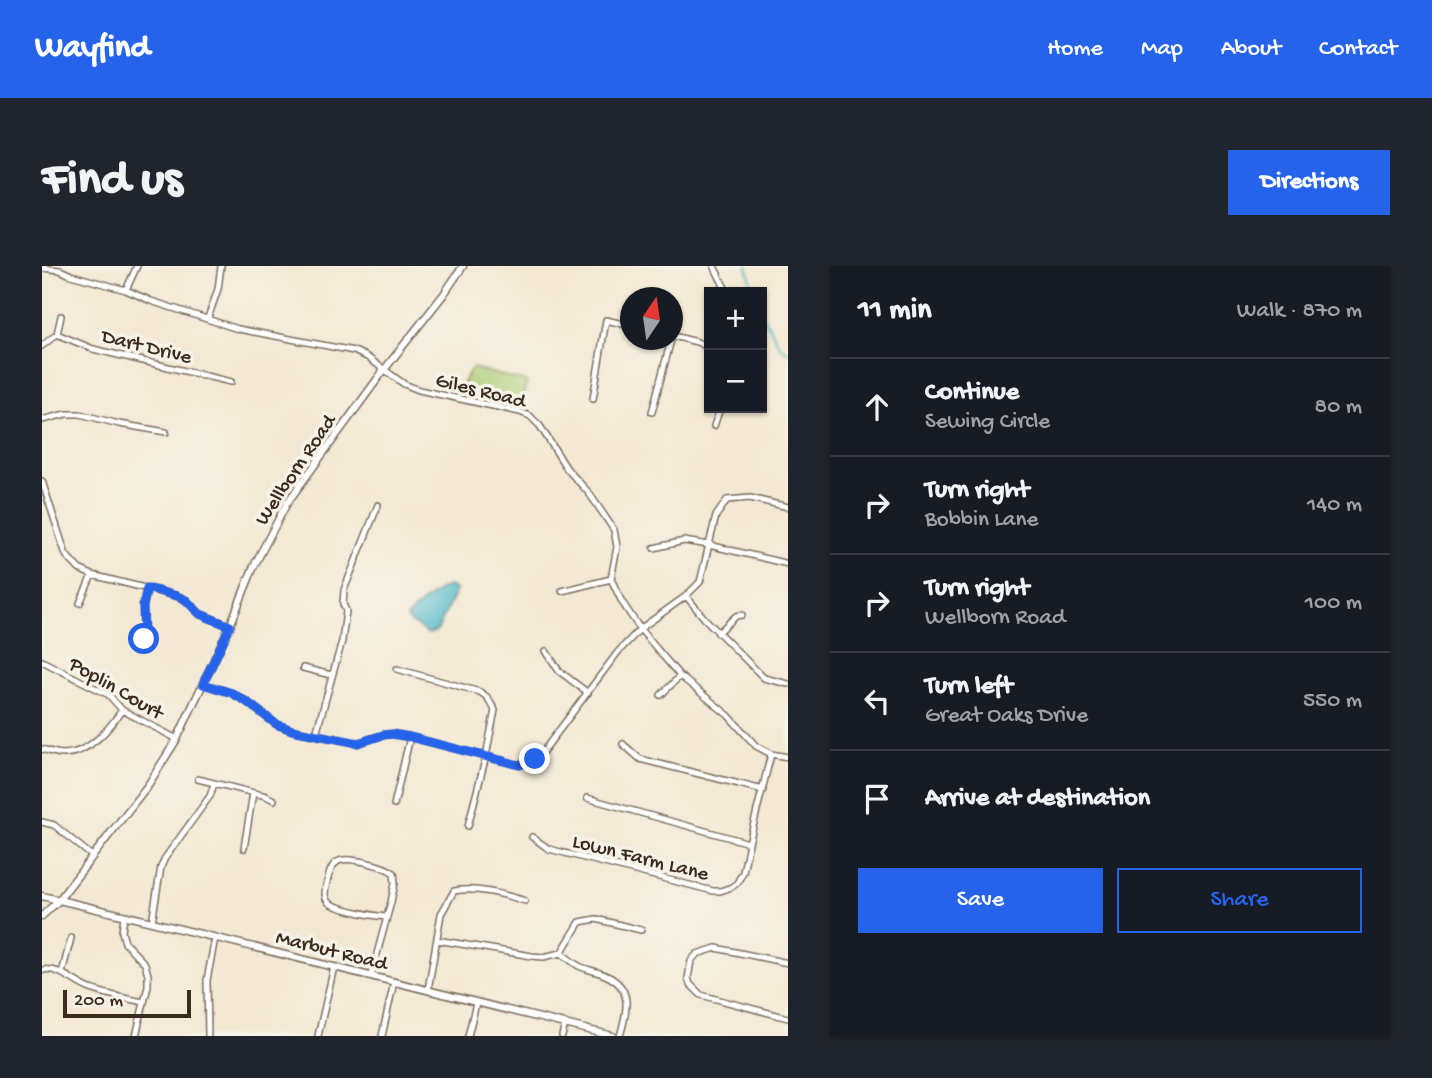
<!DOCTYPE html>
<meta charset="utf-8">
<style>
body{margin:0;font-family:"Gochi Hand",sans-serif;background:#20242c;color:#f1f3f6}
.controls{position:absolute;right:21px;top:21px;display:grid;overflow:hidden;border-radius:0px;box-shadow:0 2px 5px #0004}
.controls button{width:63px;height:63px;display:grid;place-items:center;padding:0;border:0;border-bottom:2px solid #363941;background:#171b24;color:#f1f3f6;font:35px sans-serif}
.compass{position:absolute;left:578px;top:21px;width:63px;height:63px;border-radius:50%;background:#171b24;box-shadow:0 2px 5px #0004;rotate:13deg}
.scale{position:absolute;left:21px;bottom:18px;width:128px;box-sizing:border-box;padding-left:7px;border:4px solid #3b2a1e;border-top:0;font-size:19px;line-height:24px;white-space:nowrap;color:#3b2a1e;-webkit-text-stroke:5px #f7f3e8;paint-order:stroke}
.stop{position:absolute;width:21px;height:21px;margin:-16px;border:5px solid #2563eb;border-radius:50%;background:#fff}
.stop.end{background:#2563eb;border-color:#fff;box-shadow:0 2px 7px #0008}
.list{margin:0;padding:0;list-style:none}
h2{display:flex;justify-content:space-between;align-items:center;height:91px;margin:0;padding:0 28px;font-size:30px}
h2 small{font-size:23px;font-weight:400;color:#9ea1a6}
.list li{display:grid;grid-template-columns:46px 1fr auto;gap:21px;align-items:center;box-sizing:border-box;height:98px;padding:0 28px;border-top:2px solid #363941}
.list b{display:block;font-size:26px;white-space:nowrap}
.list p{margin:0;font-size:23px;white-space:nowrap;color:#9ea1a6}
.list em{font-size:23px;font-style:normal;color:#9ea1a6}
.actions{display:flex;gap:14px;padding:21px 28px}
.actions a{flex:1;padding:16px 0;border:2px solid #2563eb;border-radius:0px;text-align:center;font-size:24px;color:#2563eb}
.actions .main{background:#2563eb;color:#fff}
.icon{flex:none;width:38px;height:38px;fill:none;stroke:currentColor;stroke-width:2;stroke-linecap:round;stroke-linejoin:round}
.map{position:relative;flex:none;width:746px;height:770px;overflow:hidden;border-radius:0px}
header{display:flex;align-items:center;gap:42px;box-sizing:border-box;height:98px;padding:0 35px;background:#2563eb;color:#fff}
header strong{font-size:33px}
nav{display:flex;gap:38px;margin-inline-start:auto;font-size:24px}
.intro{display:flex;align-items:center;justify-content:space-between;box-sizing:border-box;height:168px;padding:0 42px}
h1{margin:0;font-size:49px}
.button{padding:18px 32px;border-radius:0px;background:#2563eb;color:#fff;font-size:24px;font-weight:700}
main{display:flex;gap:42px;padding:0 42px}
aside{flex:1;background:#171b24;border-radius:0px;box-shadow:0 2px 5px #0004}
.map>svg:first-child{display:block}
.green{fill:#acce76;stroke:#747c4a;stroke-width:2}
.water{fill:#4ebaca;stroke:#447274;stroke-width:2}
.lines{fill:none;stroke-linecap:round;stroke-linejoin:round}
.stream{stroke:#4ebaca;stroke-width:2}
.minor-casing{stroke:#7b6c5d;stroke-width:8}
.tertiary-casing{stroke:#7b6c5d;stroke-width:9}
.minor{stroke:#fff;stroke-width:5}
.tertiary{stroke:#fff;stroke-width:6}
.route{stroke:#2563eb;stroke-width:9}
.labels{text-anchor:middle;stroke-width:7;stroke-linejoin:round;paint-order:stroke}
.street-label{font-size:21px;fill:#3b2a1e;stroke:#f7f3e8}
</style>
<header>
<strong>Wayfind</strong>
<nav><a>Home</a><a>Map</a><a>About</a><a>Contact</a></nav>
</header>
<div class="intro"><h1>Find us</h1><a class="button">Directions</a></div>
<main>
<div class="map">
<svg width="746" height="770" viewBox="0 0 746 770">
<rect width="100%" height="100%" fill="#f7f3e8"/>
<filter id="ink" filterUnits="userSpaceOnUse"><feTurbulence type="fractalNoise" baseFrequency=".0143" numOctaves="2"/><feDisplacementMap in="SourceGraphic" scale="14" xChannelSelector="R" yChannelSelector="G"/><feConvolveMatrix kernelMatrix="1 2 1 2 8 2 1 2 1" color-interpolation-filters="sRGB"/></filter>
<filter id="wash" filterUnits="userSpaceOnUse"><feTurbulence type="fractalNoise" baseFrequency=".00686" numOctaves="4" result="noise"/><feDisplacementMap in="SourceGraphic" scale="28" xChannelSelector="R" yChannelSelector="G"/><feGaussianBlur stdDeviation="1.57" result="paint"/><feColorMatrix in="noise" values="0 0 0 0 0 0 0 0 0 0 0 0 0 0 0 0 0 1.4 0 .05"/><feComposite in="paint" operator="in"/></filter>
<g filter="url(#wash)">
<rect width="100%" height="100%" fill="#f3e8d3"/>
<!-- green -->
<path class="green" d="M430,102L485,116L477,143L413,129Z"/>
<!-- water -->
<path class="water" d="M406,320L412,322L413,326L395,365L386,368L367,355L365,352C371,343 394,324 406,320Z"/>
<g class="lines">
<!-- stream -->
<path class="stream" d="M705,0L712,26
M720,48L737,79L746,87"/>
</g>
</g>
<g filter="url(#ink)">
<g class="lines">
<defs>
<path id="minor" d="M672,0L685,26
M0,2L18,4L29,9L84,24L109,35L196,63L312,85L325,91L362,118L377,124L478,146L488,150L498,160L525,203L547,227L572,264L575,281L569,313L580,336L598,363L638,410L686,449L714,480L729,488L746,491
M84,24L95,0
M166,52L176,23L179,0
M15,68L51,83L189,116
M631,70L655,76L667,82
M0,80L15,68L19,50
M551,133L564,54L589,60
M610,146L629,74
M0,154L24,148H38L77,158L124,166
M672,160L678,142
M0,215L24,289L37,303L50,309L135,330L144,334L158,348L188,360
M612,282L642,275L667,279L746,298
M520,325L569,313
M644,330L663,353L722,412L746,418
M38,337L50,309
M676,367L694,350L700,349
M102,373L101,340L105,322
M504,385L517,405L546,427
M0,395L67,429L80,444L135,473
M261,402L289,409
M355,403L438,426L445,431L453,444L444,490L426,560
M161,418L190,427L205,436L234,458L250,464L316,477L341,469L350,468L368,471L477,499C486,496 493,493 500,487L576,386L598,363L644,330L658,316L674,250L685,234L708,232L746,241
M619,429L638,410
M274,468L300,375L304,345L301,338L302,324L336,239
M581,478L598,493L721,524
M0,483C7,485 15,488 22,488C48,487 67,463 80,444
M156,513L224,530L232,534
M545,532L707,577
M352,539L368,471
M0,556L12,559L50,590
M490,571L507,583L671,625H678L690,621L695,617L701,606L707,577L729,488
M202,582L211,527
M82,650L80,666L83,677L103,698L106,709V720L94,770
M110,656L119,601L123,592L168,530L172,518
M395,674L490,690L501,691L519,687L538,656L554,653L599,664
M519,687C525,691 530,696 537,700C545,704 554,705 563,709C592,721 585,746 578,770
M746,697L674,682L655,688L649,695L646,712L648,718L659,729L746,752
M0,704C18,701 31,716 46,722C64,729 83,732 101,736
M20,707L29,672
M329,710L349,636L353,617L352,607C343,600 305,589 295,596C288,600 286,613 284,620C283,626 282,631 286,636C294,643 333,650 344,651
M386,724L399,648L412,625C435,621 461,628 483,635
M166,770L165,714L173,672
M276,770L292,701
M340,770L352,716
M426,770L434,737
M520,770L523,758"/>
<path id="tertiary" d="M0,630L110,656L571,770
M0,650L16,635L106,519L135,473L188,360L212,300L245,237L342,104L402,28L421,0"/>
</defs>
<!-- minor casing -->
<use href="#minor" class="minor-casing"/>
<!-- tertiary casing -->
<use href="#tertiary" class="tertiary-casing"/>
<!-- minor -->
<use href="#minor" class="minor"/>
<!-- tertiary -->
<use href="#tertiary" class="tertiary"/>
</g>
</g>
<g class="lines" filter="url(#ink)">
<!-- route -->
<path class="route" d="M102,373L101,340L105,322L135,330L144,334L158,348L188,360L161,418L190,427L205,436L234,458L250,464L316,477L341,469L350,468L368,471L477,499L493,493"/>
</g>
<g class="labels">
<!-- street labels -->
<g class="street-label">
<text transform="translate(105 79) rotate(14)" y="7">Dart Drive</text>
<text transform="translate(439 123) rotate(14)" y="7">Giles Road</text>
<text transform="translate(252 203) rotate(-56)" y="7">Wellborn Road</text>
<text transform="translate(75 421) rotate(30)" y="7">Poplin Court</text>
<text transform="translate(599 590) rotate(14)" y="7">Lown Farm Lane</text>
<text transform="translate(290 683) rotate(14)" y="7">Marbut Road</text>
</g>
</g>
</svg>
<div class="controls">
<button>+</button>
<button>−</button>
</div>
<svg class="compass" viewBox="-18 -18 36 36"><path d="M0-13l5 13h-10z" fill="#e53935"/><path d="M0 13l5-13h-10z" fill="#9ea1a6"/></svg>
<div class="scale">200 m</div>
<div class="stop" style="left:102px;top:373px"></div>
<div class="stop end" style="left:493px;top:493px"></div>
</div>
<aside>
<h2>11 min<small>Walk · 870 m</small></h2>
<ul class="list">
<li><svg class="icon" aria-label="ahead" viewBox="0 0 24 24"><path d="M12 20V5M6 11l6-6 6 6"/></svg><div><b>Continue</b><p>Sewing Circle</p></div><em>80 m</em></li>
<li><svg class="icon" aria-label="right" viewBox="0 0 24 24"><path d="M7 20v-9h11M14 6l5 5-5 5"/></svg><div><b>Turn right</b><p>Bobbin Lane</p></div><em>140 m</em></li>
<li><svg class="icon" aria-label="right" viewBox="0 0 24 24"><path d="M7 20v-9h11M14 6l5 5-5 5"/></svg><div><b>Turn right</b><p>Wellborn Road</p></div><em>100 m</em></li>
<li><svg class="icon" aria-label="left" viewBox="0 0 24 24"><path d="M17 20v-9H6M10 6l-5 5 5 5"/></svg><div><b>Turn left</b><p>Great Oaks Drive</p></div><em>550 m</em></li>
<li><svg class="icon" aria-label="arrive" viewBox="0 0 24 24"><path d="M6 21V4h12l-3 4 3 4H6"/></svg><div><b>Arrive at destination</b></div></li>
</ul>
<div class="actions"><a class="main">Save</a><a>Share</a></div>
</aside>
</main>
